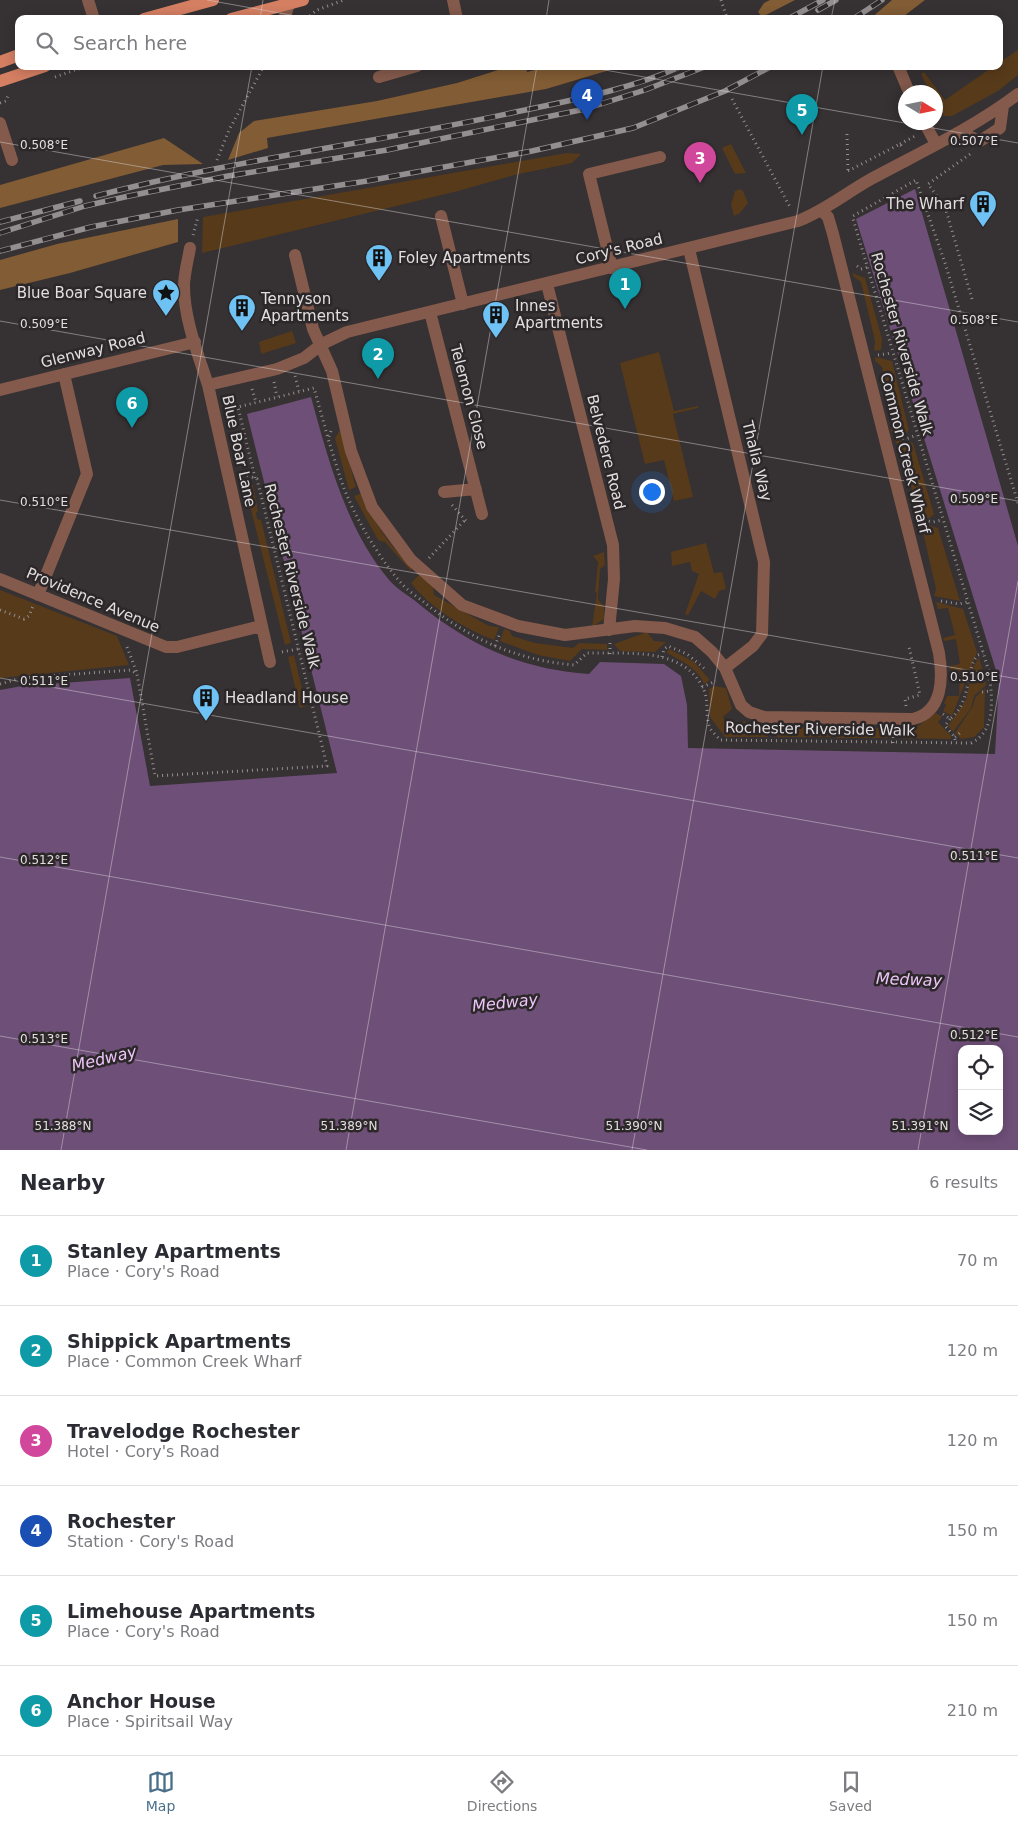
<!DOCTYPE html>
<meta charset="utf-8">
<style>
body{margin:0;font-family:"DejaVu Sans",sans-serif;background:#f7f7f7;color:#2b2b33}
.controls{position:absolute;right:15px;bottom:15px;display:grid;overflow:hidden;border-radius:10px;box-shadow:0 2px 12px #0003}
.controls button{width:45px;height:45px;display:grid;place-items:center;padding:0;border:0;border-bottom:1px solid #e1e1e2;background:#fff;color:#2b2b33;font:25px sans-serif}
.compass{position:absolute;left:898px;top:85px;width:45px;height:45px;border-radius:50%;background:#fff;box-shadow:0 2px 12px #0003;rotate:100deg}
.you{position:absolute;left:651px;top:491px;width:18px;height:18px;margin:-12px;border:4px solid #fff;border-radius:50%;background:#1a73e8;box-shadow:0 0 0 8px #1a73e833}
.badge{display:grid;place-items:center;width:32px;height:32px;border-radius:50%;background:#4a6f8a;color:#fff;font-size:16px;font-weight:700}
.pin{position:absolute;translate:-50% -41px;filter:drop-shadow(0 1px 2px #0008)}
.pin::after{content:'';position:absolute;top:26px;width:18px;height:15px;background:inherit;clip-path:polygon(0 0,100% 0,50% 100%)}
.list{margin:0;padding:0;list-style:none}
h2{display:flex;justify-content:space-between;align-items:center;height:65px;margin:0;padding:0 20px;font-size:21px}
h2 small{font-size:16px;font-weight:400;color:#7c7c81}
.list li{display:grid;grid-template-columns:32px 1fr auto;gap:15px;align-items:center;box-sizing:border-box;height:90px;padding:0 20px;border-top:1px solid #e1e1e2}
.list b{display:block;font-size:19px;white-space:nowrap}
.list p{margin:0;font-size:16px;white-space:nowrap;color:#7c7c81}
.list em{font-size:16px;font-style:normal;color:#7c7c81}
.icon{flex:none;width:28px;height:28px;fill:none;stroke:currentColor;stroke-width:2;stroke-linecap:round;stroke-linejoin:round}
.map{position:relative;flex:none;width:1018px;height:1150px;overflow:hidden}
.search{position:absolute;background:#fff;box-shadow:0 2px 12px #0003;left:15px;right:15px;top:15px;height:55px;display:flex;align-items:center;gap:12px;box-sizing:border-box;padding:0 18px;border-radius:10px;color:#7c7c81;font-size:19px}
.sheet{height:605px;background:#fff}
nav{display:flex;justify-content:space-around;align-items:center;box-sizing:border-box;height:70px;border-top:1px solid #e1e1e2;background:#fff;font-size:14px;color:#7c7c81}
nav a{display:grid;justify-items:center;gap:2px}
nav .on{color:#4a6f8a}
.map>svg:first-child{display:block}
.green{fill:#573a1a}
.forest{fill:#815c34}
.water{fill:#6e4f78;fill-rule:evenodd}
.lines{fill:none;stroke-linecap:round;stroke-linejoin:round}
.path{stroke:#938e8f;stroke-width:3;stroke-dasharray:1 4;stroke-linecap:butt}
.minor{stroke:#845a4c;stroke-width:12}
.major{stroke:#d47e62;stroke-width:12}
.rail-casing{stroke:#938f90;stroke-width:5.5}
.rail{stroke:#2c2728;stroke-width:4;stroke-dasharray:11;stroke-linecap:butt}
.ticks{fill:none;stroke:#e2dedf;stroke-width:1;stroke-opacity:0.45}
.labels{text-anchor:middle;stroke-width:5;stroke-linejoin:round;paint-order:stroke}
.poi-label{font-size:15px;fill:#e2dedf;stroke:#2c2728;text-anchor:start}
.street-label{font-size:15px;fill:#e2dedf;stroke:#2c2728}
.water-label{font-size:16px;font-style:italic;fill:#eec5fa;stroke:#2c2728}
.ticks-label{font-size:12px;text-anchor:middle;fill:#e2dedf;stroke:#2c2728;stroke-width:5;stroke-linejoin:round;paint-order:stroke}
</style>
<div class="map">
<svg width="1018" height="1150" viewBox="0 0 1018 1150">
<rect width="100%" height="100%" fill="#363132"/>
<!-- green -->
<path class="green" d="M1018,50V75L998,91L952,116H944L936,104V92H930L921,74L924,72L945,100L994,66H999V63Z
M731,144L746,173L735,174L722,148Z
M567,153L581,154L572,163L514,175L458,191L202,253L203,217Z
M740,189L743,191L748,203L740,213L734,216L731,205L735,191Z
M852,273L865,278L882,339L881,350L874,351L875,341L861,282L854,277Z
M292,331L296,343L261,354L259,342Z
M659,352L674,411L698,406V408L673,414L693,497L674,501L664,460L645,464L620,363Z
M875,357L892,361L909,430L905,435L891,432V427L894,424L882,367L875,361Z
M340,430L356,487L349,490L335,438Z
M894,440L913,443L934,514L930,518L913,516L916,506L901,448Z
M244,482L253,485L258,511L256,513L257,519L261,520L291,643L285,645Z
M362,493C375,525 388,543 412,568L411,571L385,542L378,540L354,496Z
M915,521L938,528L960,601L934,596L936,589L923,532L917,527Z
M706,543L714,573L722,572L726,589L719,591L715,599L701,591L688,615L685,614L699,574L692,571L690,562L672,566L671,552Z
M604,552L605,565L600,569L598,600L604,606V619L592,627L597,593L595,592L598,562L593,556Z
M420,574L433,586L434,595L489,626L499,627L494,640C465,629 430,608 411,583Z
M0,590L117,636L129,665L0,678Z
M936,602L963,609L977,652L952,716L943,711L946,705L944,703L947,696H959L960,671L950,669V666L960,664L956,639L944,641L943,638L955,635L948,608L938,609Z
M504,629L510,631L512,636L535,643L573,648L579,643L607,644V650L582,649L570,661L538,655L500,641Z
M647,632L654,641L666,642L655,652L620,651L614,644Z
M669,649L694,662L710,680L704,684C700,670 679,659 667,653Z
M294,655L306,706L300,708L288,657Z
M979,657L986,685L974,696L971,708L953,732L948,726L966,700L972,669Z
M714,686L726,688L732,709L723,717L727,725L735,729L744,721L754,726L769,727L768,737H725L710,717L709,689Z
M985,688L984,727L974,737L961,739L955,733L973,706L975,698Z
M936,713L942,717L938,722L951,736V739L896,738V729L918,726Z
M777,727L832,728L833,737H777Z
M837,728H890L891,738H837Z"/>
<!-- forest -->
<path class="forest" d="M770,0H795L762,17L758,12L764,3Z
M892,0H925L900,19H870Z
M511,66H526L527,72L550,66H623L546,89L267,138L268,148L228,160L239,133L254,121L377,101L457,83Z
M164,138L203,164L163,165L0,208V185Z
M178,219V242L70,273L0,290V260L57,244Z"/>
<!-- water -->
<path class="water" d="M915,189L1018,546V1150H0V690L22,686L130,678L150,786L337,773L247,414L311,397C328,459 347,531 390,581C396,588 406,594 414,600C468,645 519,669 589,674L600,662L664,664L681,676L687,705L688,748L995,754L999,680L856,219ZM962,1049H999V1131H962Z"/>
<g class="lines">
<!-- path -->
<path class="path" d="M721,0L726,15L724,19
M306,19L317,10L344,0
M55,77L78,69L105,66
M732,99L791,209
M0,103L6,101L9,93
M847,134L848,171
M900,144L917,135
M217,160L229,130L264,66
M848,171L900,144L902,147
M193,235L198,217
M857,266L861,269L868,267
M972,299L945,207L928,184L973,152
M878,355L892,353
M295,376L299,391
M274,382L277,397
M252,389L256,402
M228,403L238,407
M227,405L233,393
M331,431L328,439C335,459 340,481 349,500C360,526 383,563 402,584C408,591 418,597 425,603C471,640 517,660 574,665L587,653C627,654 684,646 704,690C709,702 705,717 710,728C712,732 717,736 720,740L971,743C997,731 992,696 989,672L853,219V216L916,180L945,263L1018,503
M898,437L906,439L917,435
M255,478L238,407L314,388L328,438
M452,505L466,521
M919,519L933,522L942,520
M429,558L465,520
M941,601L959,604L967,602
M0,610L24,619L29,616L33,606
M495,646L500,633
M127,647L137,673
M282,652L298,649
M610,654V642
M662,657L664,649L668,646L687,654L705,669
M0,684L21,678L131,670L137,674L155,776L327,766L257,479L244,474V472
M702,687L716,681
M982,692L990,691
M906,706L905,699L920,695L909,647L912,646
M943,714L950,719C969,704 966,680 974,660L978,655L983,653
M950,719L945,726L954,736L956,743
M955,737L960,733
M893,743V731"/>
<!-- minor -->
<path class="minor" d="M88,0L94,19
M453,0L457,19
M284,19L289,4L288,0
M898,66L909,92
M379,77L417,66
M924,122L936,144
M0,123L12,160
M959,132L980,141L1000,128L1003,106
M441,216L463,304
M190,248C188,260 184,274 184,286C184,319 198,354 208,385L270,662
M689,249L764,562L762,634L753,646L725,668
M295,255L313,329L332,371L351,451L372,507L411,560L462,605L518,626L565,635L635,626L665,628L695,637L712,652L725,668L741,705L749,712L764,717L913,719C943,712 943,678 939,653L833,234L828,217L821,210
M612,268L589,174L660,157
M547,284L613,545L614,579L609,630
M430,312L482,514
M208,385L277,369L304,358L322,344L347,332L798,221C824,211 846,193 871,179C921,152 973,128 1018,94
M0,390L195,342
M444,492L476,489
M0,579L166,647H177L261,626
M38,595L87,474L64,374"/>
<!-- major -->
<path class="major" d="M144,19L213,0
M231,19L303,0
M0,62L19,55
M0,81L45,66"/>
<defs>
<path id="rail" d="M818,10L836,0
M788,19L823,0
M853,19L882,0
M96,196C233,160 374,143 511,113C568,101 629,90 682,66
M0,222L80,201
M0,233L85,206L129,196L228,176L387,150L585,109L645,90L707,66
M0,251L91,227L178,210L367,181L532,151L633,128L725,91L772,66"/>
</defs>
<!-- rail casing -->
<use href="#rail" class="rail-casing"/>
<!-- rail -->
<use href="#rail" class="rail"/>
</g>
<!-- ticks -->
<path class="ticks" d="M207,0L313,19M260,19L263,0M546,19L549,0M831,19L835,0M582,66L1018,143M0,142L1018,322M0,321L1018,501M0,500L1018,679M0,678L1018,858M0,857L1018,1037M0,1036L647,1150M61,1150L252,66M346,1150L537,66M632,1150L823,66M918,1150L1018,581"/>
<!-- icons -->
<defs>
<symbol id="building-pin" viewBox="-11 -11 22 30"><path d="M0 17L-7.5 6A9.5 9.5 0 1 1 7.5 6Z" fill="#6fc2f4" stroke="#2c2728"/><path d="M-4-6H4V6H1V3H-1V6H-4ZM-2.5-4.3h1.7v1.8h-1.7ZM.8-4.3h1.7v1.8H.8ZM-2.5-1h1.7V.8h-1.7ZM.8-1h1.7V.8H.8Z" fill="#111"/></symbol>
<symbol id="sight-pin" viewBox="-11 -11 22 30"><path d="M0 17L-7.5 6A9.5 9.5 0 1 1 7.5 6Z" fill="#6fc2f4" stroke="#2c2728"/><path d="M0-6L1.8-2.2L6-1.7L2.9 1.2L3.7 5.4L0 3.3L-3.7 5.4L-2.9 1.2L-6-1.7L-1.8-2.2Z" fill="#111"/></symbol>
</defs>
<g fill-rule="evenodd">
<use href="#building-pin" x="967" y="188" width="32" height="43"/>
<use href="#building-pin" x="363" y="242" width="32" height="43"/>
<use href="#sight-pin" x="150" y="277" width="32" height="43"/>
<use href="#building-pin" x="226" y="292" width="32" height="43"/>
<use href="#building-pin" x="480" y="299" width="32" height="43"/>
<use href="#building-pin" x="190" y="682" width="32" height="43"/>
</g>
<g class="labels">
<!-- poi labels -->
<g class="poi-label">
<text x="964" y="209" text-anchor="end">The Wharf</text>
<text x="398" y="263">Foley Apartments</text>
<text x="147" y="298" text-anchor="end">Blue Boar Square</text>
<text x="261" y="304">Tennyson<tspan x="261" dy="17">Apartments</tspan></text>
<text x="515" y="311">Innes<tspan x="515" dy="17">Apartments</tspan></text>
<text x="225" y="703">Headland House</text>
</g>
<!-- street labels -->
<g class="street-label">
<text transform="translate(619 249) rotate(-14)" y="5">Cory's Road</text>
<text transform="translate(902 344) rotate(74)" y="5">Rochester Riverside Walk</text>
<text transform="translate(93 350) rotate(-14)" y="5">Glenway Road</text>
<text transform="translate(469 397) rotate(75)" y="5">Telemon Close</text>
<text transform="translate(239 451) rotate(78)" y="5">Blue Boar Lane</text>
<text transform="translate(606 452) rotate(76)" y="5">Belvedere Road</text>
<text transform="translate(905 453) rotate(76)" y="5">Common Creek Wharf</text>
<text transform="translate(757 461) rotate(76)" y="5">Thalia Way</text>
<text transform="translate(292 576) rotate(76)" y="5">Rochester Riverside Walk</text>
<text transform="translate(93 600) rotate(23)" y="5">Providence Avenue</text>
<text transform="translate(820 729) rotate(1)" y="5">Rochester Riverside Walk</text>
</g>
<!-- water labels -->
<g class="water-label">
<text transform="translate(909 979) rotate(2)" y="6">Medway</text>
<text transform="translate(505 1002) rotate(-6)" y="6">Medway</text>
<text transform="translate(104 1058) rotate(-13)" y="6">Medway</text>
</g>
</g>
<g class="ticks-label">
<text x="974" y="145">0.507°E</text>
<text x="44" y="149">0.508°E</text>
<text x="974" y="324">0.508°E</text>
<text x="44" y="328">0.509°E</text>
<text x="974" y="503">0.509°E</text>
<text x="44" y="506">0.510°E</text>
<text x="974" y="681">0.510°E</text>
<text x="44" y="685">0.511°E</text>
<text x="974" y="860">0.511°E</text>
<text x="44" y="864">0.512°E</text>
<text x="974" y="1039">0.512°E</text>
<text x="44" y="1043">0.513°E</text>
<text x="63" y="1130">51.388°N</text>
<text x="349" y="1130">51.389°N</text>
<text x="634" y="1130">51.390°N</text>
<text x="920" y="1130">51.391°N</text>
</g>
</svg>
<div class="controls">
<button><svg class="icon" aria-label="locate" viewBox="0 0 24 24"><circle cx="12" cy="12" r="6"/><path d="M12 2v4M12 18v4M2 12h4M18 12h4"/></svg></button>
<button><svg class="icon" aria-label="layers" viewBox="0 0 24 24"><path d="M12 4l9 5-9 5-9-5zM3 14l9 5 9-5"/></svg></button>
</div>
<svg class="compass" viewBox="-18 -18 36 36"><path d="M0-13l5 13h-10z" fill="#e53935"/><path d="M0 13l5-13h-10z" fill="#7c7c81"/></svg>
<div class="you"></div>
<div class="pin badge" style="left:625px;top:309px;background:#0f9aa8">1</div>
<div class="pin badge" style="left:378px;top:379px;background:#0f9aa8">2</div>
<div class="pin badge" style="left:700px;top:183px;background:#d1479c">3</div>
<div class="pin badge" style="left:587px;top:120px;background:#1a4fb4">4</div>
<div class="pin badge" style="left:802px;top:135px;background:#0f9aa8">5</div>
<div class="pin badge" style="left:132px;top:428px;background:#0f9aa8">6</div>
<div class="search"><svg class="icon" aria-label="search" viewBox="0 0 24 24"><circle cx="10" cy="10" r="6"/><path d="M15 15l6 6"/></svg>Search here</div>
</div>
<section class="sheet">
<h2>Nearby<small>6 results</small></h2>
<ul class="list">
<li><span class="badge" style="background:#0f9aa8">1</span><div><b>Stanley Apartments</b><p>Place · Cory's Road</p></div><em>70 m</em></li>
<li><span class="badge" style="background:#0f9aa8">2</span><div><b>Shippick Apartments</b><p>Place · Common Creek Wharf</p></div><em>120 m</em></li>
<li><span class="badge" style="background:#d1479c">3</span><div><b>Travelodge Rochester</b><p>Hotel · Cory's Road</p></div><em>120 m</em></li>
<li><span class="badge" style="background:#1a4fb4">4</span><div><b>Rochester</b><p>Station · Cory's Road</p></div><em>150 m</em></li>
<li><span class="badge" style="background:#0f9aa8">5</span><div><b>Limehouse Apartments</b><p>Place · Cory's Road</p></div><em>150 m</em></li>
<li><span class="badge" style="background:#0f9aa8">6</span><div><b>Anchor House</b><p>Place · Spiritsail Way</p></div><em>210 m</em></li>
</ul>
</section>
<nav>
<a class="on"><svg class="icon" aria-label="map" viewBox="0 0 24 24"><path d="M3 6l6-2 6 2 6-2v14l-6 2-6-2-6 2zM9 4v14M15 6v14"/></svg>Map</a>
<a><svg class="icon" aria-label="directions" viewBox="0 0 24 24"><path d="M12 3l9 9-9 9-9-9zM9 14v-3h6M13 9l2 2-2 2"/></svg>Directions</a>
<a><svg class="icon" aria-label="saved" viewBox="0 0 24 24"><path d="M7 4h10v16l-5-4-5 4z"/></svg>Saved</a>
</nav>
